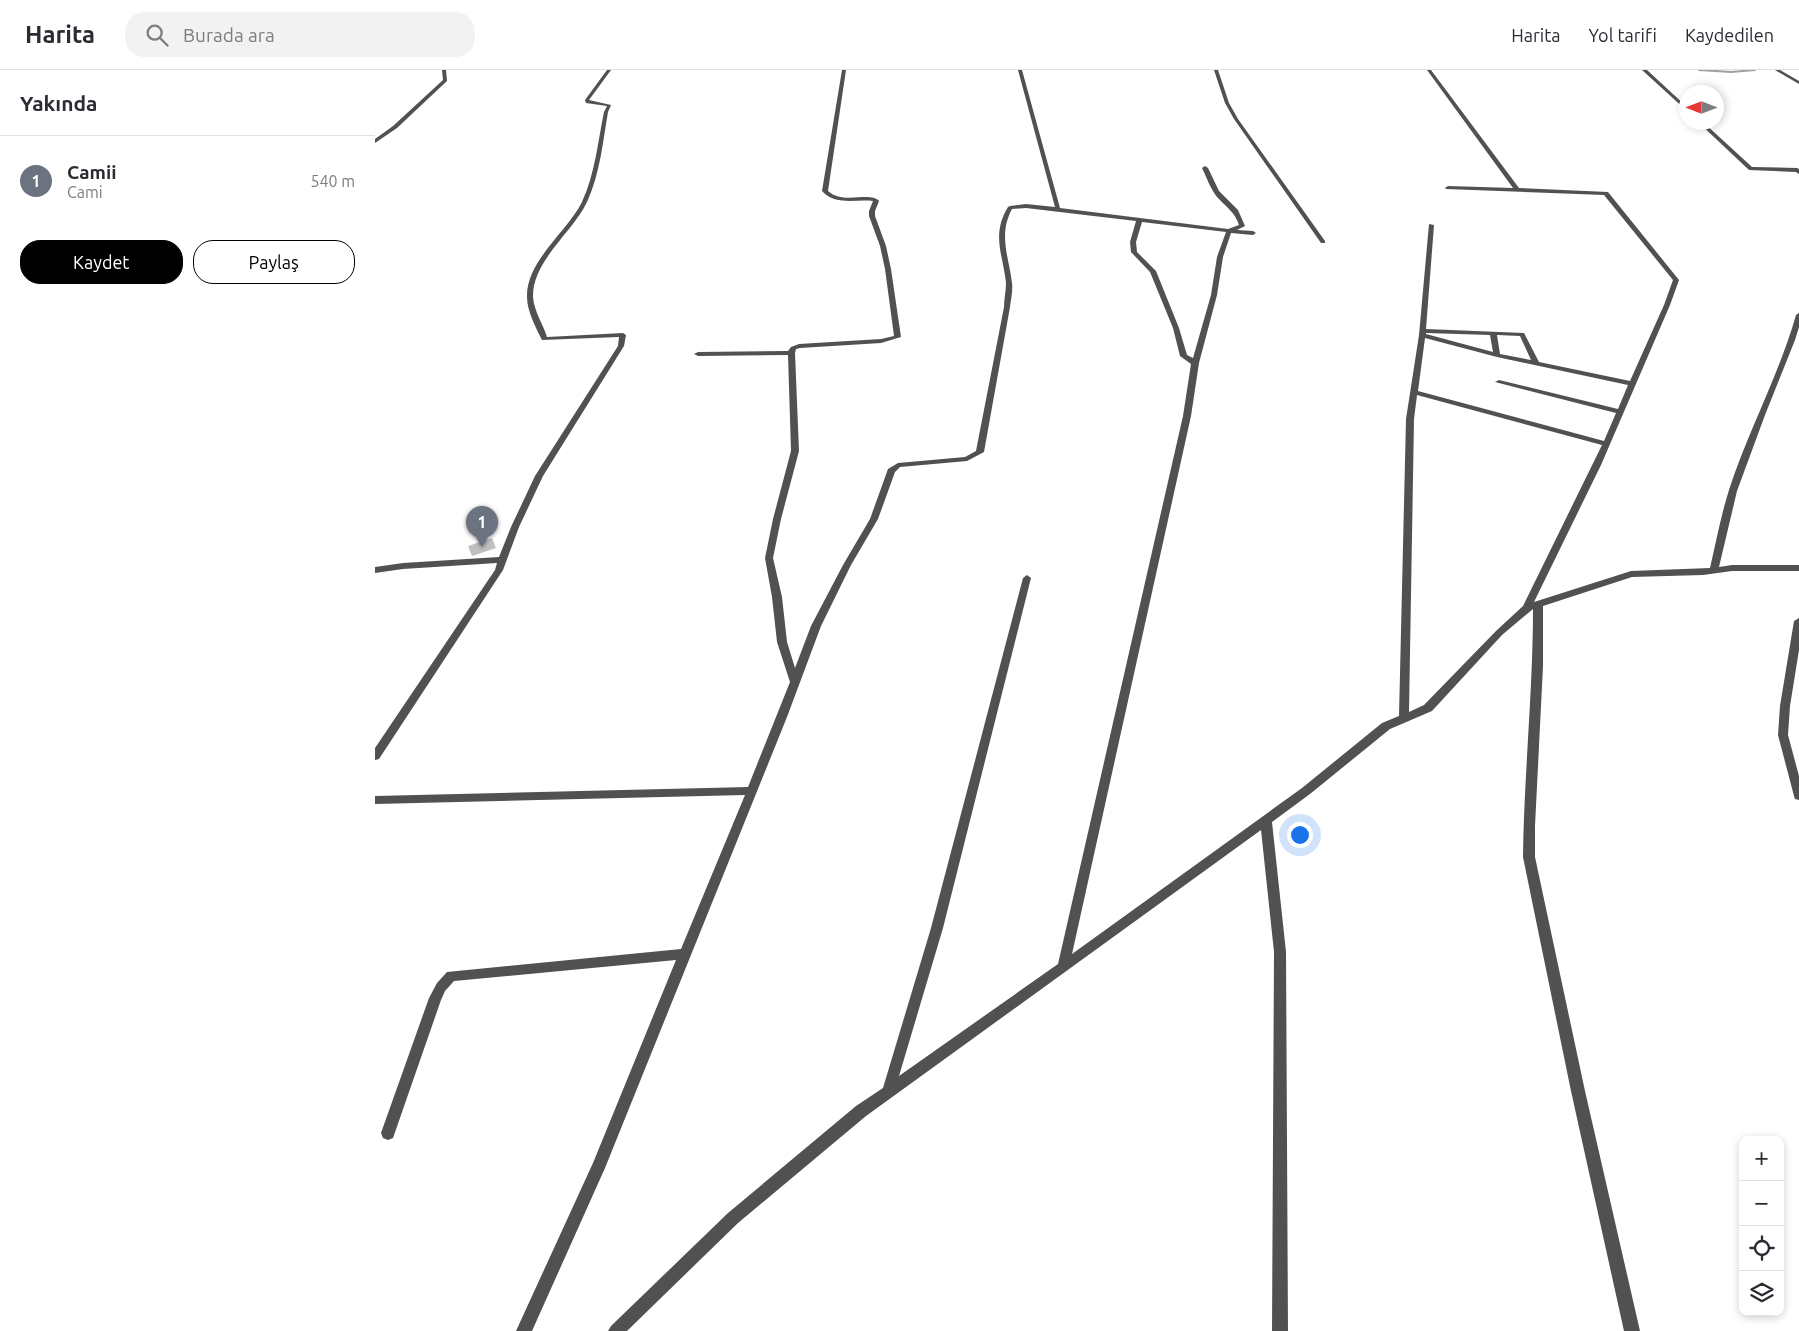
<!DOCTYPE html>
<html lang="tr">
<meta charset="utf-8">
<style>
body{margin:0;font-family:Ubuntu,sans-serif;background:#f2f2f3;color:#2b2b33}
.controls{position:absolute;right:15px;bottom:15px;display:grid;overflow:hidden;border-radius:10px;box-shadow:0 2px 8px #0003}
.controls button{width:45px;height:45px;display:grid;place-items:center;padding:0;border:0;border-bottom:1px solid #e1e1e2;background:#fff;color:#2b2b33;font:25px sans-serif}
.compass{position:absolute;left:1304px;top:15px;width:45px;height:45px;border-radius:50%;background:#fff;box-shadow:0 2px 8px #0003;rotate:270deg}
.you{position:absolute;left:924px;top:764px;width:18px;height:18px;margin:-12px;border:4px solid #fff;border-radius:50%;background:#1a73e8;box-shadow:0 0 0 8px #1a73e833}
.badge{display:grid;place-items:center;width:32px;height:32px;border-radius:50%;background:#000;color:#fff;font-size:16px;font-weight:700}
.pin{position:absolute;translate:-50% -41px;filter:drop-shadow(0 1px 2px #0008)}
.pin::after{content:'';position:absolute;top:26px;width:18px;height:15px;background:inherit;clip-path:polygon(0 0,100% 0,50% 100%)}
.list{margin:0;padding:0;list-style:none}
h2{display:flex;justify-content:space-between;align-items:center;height:65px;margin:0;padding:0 20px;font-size:21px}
h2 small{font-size:16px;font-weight:400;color:#7c7c81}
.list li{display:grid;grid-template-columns:32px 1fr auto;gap:15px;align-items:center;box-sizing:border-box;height:90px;padding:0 20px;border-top:1px solid #e1e1e2}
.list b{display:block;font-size:19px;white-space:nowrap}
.list p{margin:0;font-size:16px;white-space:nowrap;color:#7c7c81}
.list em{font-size:16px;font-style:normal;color:#7c7c81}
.actions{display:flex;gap:10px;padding:15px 20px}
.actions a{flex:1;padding:11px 0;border:1px solid #000;border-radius:20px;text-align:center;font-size:18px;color:#000}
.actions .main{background:#000;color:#fff}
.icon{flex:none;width:28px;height:28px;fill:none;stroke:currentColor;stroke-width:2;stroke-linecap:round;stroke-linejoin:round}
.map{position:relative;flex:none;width:1424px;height:1261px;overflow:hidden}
header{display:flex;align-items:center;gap:30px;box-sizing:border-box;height:70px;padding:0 25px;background:#fff;border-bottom:1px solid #e1e1e2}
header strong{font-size:24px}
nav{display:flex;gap:28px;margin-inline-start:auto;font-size:18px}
.search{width:350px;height:45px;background:#f2f2f3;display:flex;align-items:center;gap:12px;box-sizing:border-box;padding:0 18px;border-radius:20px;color:#7c7c81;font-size:19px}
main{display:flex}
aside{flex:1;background:#fff}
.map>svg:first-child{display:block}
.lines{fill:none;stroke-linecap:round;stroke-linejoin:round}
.stream{stroke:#9f9f9f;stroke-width:2}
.building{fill:#c0c0c0}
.street{fill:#515151;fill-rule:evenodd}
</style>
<header>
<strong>Harita</strong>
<div class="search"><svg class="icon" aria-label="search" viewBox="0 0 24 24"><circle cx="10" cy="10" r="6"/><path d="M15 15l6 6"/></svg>Burada ara</div>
<nav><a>Harita</a><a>Yol tarifi</a><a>Kaydedilen</a></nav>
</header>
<main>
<aside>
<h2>Yakında<small></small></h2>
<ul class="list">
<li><span class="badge" style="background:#6b7280">1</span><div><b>Camii</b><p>Cami</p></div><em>540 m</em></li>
</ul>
<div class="actions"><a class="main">Kaydet</a><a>Paylaş</a></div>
</aside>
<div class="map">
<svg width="1424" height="1261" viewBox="0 0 1424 1261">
<rect width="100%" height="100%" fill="#fff"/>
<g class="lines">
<!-- stream -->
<path class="stream" d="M1324,0L1356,2L1380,0"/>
</g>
<!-- building -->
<path class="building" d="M117,468L121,478L97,486L93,476Z"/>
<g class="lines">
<!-- street -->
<path class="street" d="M67,0H71L72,11L22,58L0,73V69L18,56L68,10Z
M232,0H236L214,30L236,35L233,42C228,71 225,104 212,132C198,162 157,191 158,227C159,241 168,254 172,267L248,263L251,265L249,276L168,406L144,457L128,500L4,689L0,690V678L120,500L122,493L28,499L0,503V497L28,493L124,487L136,457L160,406L243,276L244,267L167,270C161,258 152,241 152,227C151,191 192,162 207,132C220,104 223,71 229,42L232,36L211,33L210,30Z
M467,0H471L453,121C468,135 495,121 504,131L500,141V146L511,176L516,199L526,267L506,273L425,278L421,279L420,283L424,381L406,449L398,488L407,527L412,572L420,598L436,556L468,495L495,449L513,399L523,393L590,387L601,381L629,237C629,229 631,221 631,213C628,184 616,165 633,137L635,136L651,134L680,137L643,0H647L685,138L853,159L864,155C860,142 851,137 842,127C835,118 832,108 827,98L830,96L833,98L844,121L863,140L870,156L862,160L878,161L881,163L878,165L856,163L848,187L842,225L824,293L816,346L697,884L927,718L1007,653L1024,646L1031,349L1044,265L1054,154L1059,155L1051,259L1149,263L1164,292L1255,311L1289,235L1298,210L1229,125L1071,119L1070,118L1073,116L1138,118L1052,0H1056L1144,118L1233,122L1304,210L1295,235L1226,395L1159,532L1256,501L1335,498C1341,472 1346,445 1354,420C1373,361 1404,305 1421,245L1424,243V257L1420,270L1390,345L1362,421L1344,497L1357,495H1424V501H1357L1328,505L1257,507L1168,536V596L1160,756V787L1210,1021L1265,1261H1249L1196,1021L1148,787C1149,704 1158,622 1158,539L1127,565L1057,641L1015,659L935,724L897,752L911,882L913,1261H897L899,882L886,760L491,1046L363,1153L252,1261H233L236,1256L353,1143L481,1036L508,1018L556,858L648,508L652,505L656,508L568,858L524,1006L683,894L808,346L816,294L805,286L798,258L775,202L756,182L755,172L761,151L651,138L637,139C623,165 634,187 637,213C638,221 636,229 635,237L609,382L592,391L525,397L520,402L503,449L476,495L446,556L412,647L230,1098L157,1261H141L218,1093L301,890L79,911L70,921L66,930L18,1068L13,1070L8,1068L6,1063L54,928L62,913L72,902L306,879L370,725L0,734V726L373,717L415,612L402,572L397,527L390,488L398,449L416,381L413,285L323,286L319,284L323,282L413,281L416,277L424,274L506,269L519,266L510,199L505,176L494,146V141L498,131C480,129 461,136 447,121ZM767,152L851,162L842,187L836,225L818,288L812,285L804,258L781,201L762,182L761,172ZM1051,263L1115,265L1118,282L1051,264ZM1122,265L1145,266L1156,290L1125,284ZM1050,268L1122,287L1253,315L1243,339L1124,310L1120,312L1241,343L1229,371L1043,321ZM1042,325L1227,375L1148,536L1121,561L1049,635L1034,642L1039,349Z
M839,0H843L854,33L863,49L950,171V173H946L859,49L850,33Z
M1267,0H1272L1312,37V41Z
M1400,0H1405L1424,11V14Z
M1323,52H1328L1377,97L1422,98L1424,99V104L1421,102L1374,100Z
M1424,548V580L1415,636L1413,665L1424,706V730L1420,729L1419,726L1403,665L1405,636L1419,551Z"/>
</g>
</svg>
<div class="controls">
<button>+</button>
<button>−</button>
<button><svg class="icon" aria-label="locate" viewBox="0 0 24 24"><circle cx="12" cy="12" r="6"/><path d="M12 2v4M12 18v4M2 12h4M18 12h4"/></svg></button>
<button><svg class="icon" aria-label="layers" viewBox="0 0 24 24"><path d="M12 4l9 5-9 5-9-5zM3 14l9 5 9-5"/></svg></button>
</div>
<svg class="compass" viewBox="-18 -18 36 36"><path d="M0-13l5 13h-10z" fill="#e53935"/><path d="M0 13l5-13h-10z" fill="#7c7c81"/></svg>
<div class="you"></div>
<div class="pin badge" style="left:107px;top:477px;background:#6b7280">1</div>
</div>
</main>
